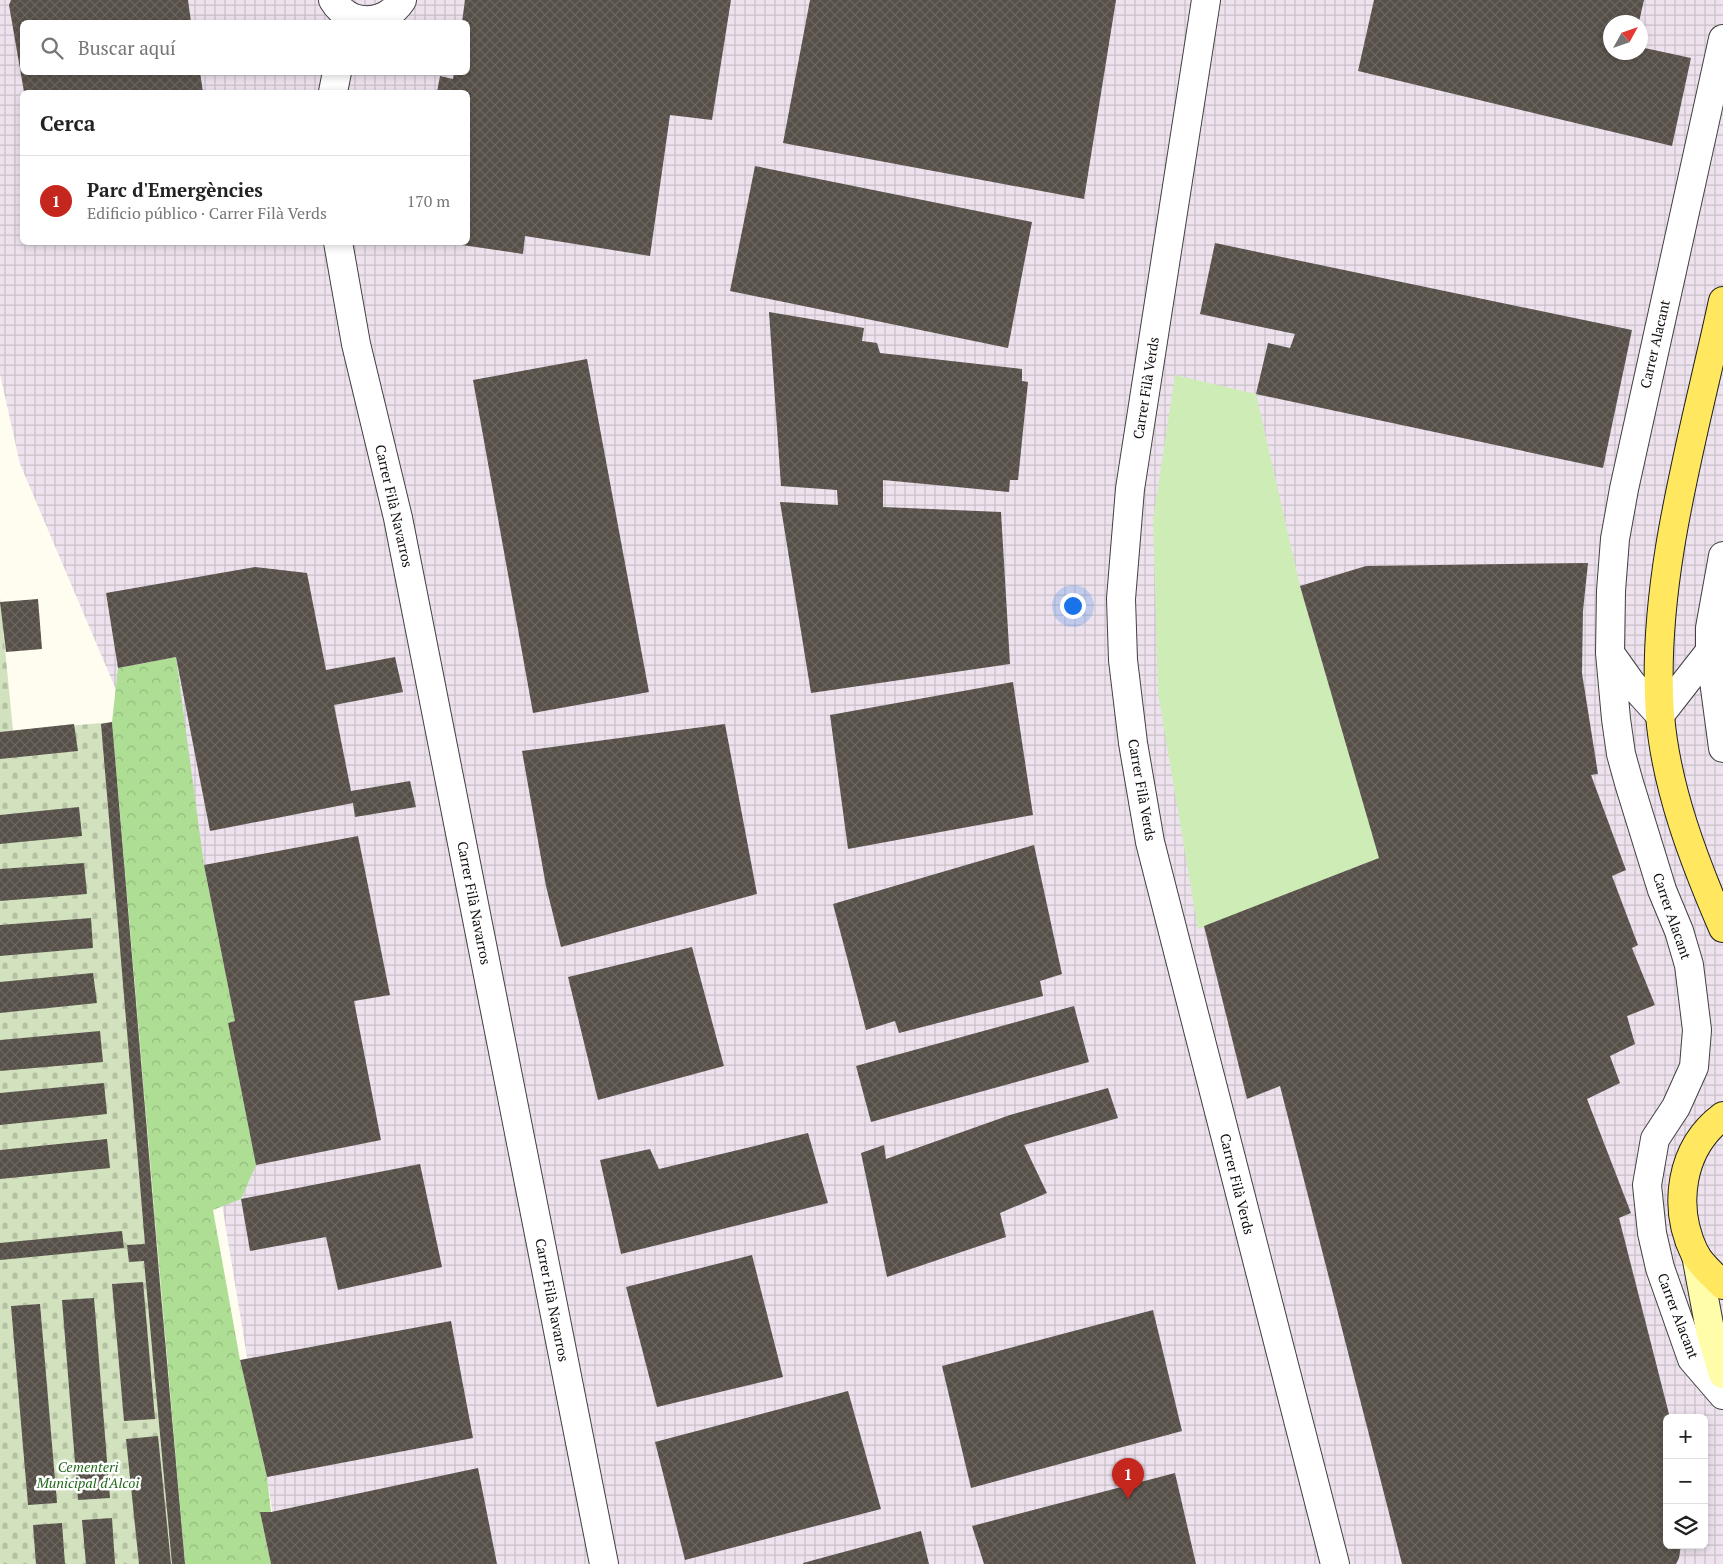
<!DOCTYPE html>
<html lang="es">
<meta charset="utf-8">
<style>
body{margin:0;font-family:"PT Serif",serif;background:#f2f2f2;color:#222}
.controls{position:absolute;right:15px;bottom:15px;display:grid;overflow:hidden;border-radius:8px;box-shadow:0 2px 8px #0003}
.controls button{width:45px;height:45px;display:grid;place-items:center;padding:0;border:0;border-bottom:1px solid #e0e0e0;background:#fff;color:#222;font:25px sans-serif}
.compass{position:absolute;left:1603px;top:15px;width:45px;height:45px;border-radius:50%;background:#fff;box-shadow:0 2px 8px #0003;rotate:50deg}
.you{position:absolute;left:1072px;top:605px;width:18px;height:18px;margin:-12px;border:4px solid #fff;border-radius:50%;background:#1a73e8;box-shadow:0 0 0 8px #1a73e833}
.badge{display:grid;place-items:center;width:32px;height:32px;border-radius:50%;background:#c5261e;color:#fff;font-size:16px;font-weight:700}
.pin{position:absolute;translate:-50% -41px;filter:drop-shadow(0 1px 2px #0008)}
.pin::after{content:'';position:absolute;top:26px;width:18px;height:15px;background:inherit;clip-path:polygon(0 0,100% 0,50% 100%)}
.list{margin:0;padding:0;list-style:none}
h2{display:flex;justify-content:space-between;align-items:center;height:65px;margin:0;padding:0 20px;font-size:21px}
h2 small{font-size:16px;font-weight:400;color:#767676}
.list li{display:grid;grid-template-columns:32px 1fr auto;gap:15px;align-items:center;box-sizing:border-box;height:90px;padding:0 20px;border-top:1px solid #e0e0e0}
.list b{display:block;font-size:19px;white-space:nowrap}
.list p{margin:0;font-size:16px;white-space:nowrap;color:#767676}
.list em{font-size:16px;font-style:normal;color:#767676}
.icon{flex:none;width:28px;height:28px;fill:none;stroke:currentColor;stroke-width:2;stroke-linecap:round;stroke-linejoin:round}
.map{position:relative;flex:none;width:1723px;height:1564px;overflow:hidden}
.search{position:absolute;background:#fff;box-shadow:0 2px 8px #0003;left:20px;top:20px;width:450px;height:55px;display:flex;align-items:center;gap:12px;box-sizing:border-box;padding:0 18px;border-radius:8px;color:#767676;font-size:19px}
.panel{position:absolute;background:#fff;box-shadow:0 2px 8px #0003;left:20px;top:90px;width:450px;height:155px;border-radius:8px}
.map>svg:first-child{display:block}
.industrial{fill:url(#industrial-grid);fill-rule:evenodd}
.grass{fill:#cdecb6}
.forest{fill:url(#forest-crowns)}
.cemetery{fill:url(#cemetery-stones)}
.building{fill:url(#building-cross-hatch)}
.lines{fill:none;stroke-linecap:round;stroke-linejoin:round}
.street-casing{stroke:#414141;stroke-width:30}
.secondary-casing{stroke:#303030;stroke-width:30}
.primary-casing{stroke:#1f1f1f;stroke-width:30}
.street{stroke:#fff;stroke-width:28}
.secondary{stroke:#fffdaa;stroke-width:28}
.primary{stroke:#ffe75f;stroke-width:28}
.labels{text-anchor:middle;stroke-width:5;stroke-linejoin:round;paint-order:stroke}
.street-label{font-size:14px;fill:#0e0e0e;stroke:#fff}
.park-label{font-size:14px;font-style:italic;fill:#23691a;stroke:#fff}
</style>
<div class="map">
<svg width="1723" height="1564" viewBox="0 0 1723 1564">
<defs>
<pattern id="industrial-grid" width="8" height="8" patternUnits="userSpaceOnUse" patternTransform="scale(1.25)"><rect width="8" height="8" fill="#ede2ed"/><path d="M0 4h8M4 0v8" fill="none" stroke="#cac1ca"/></pattern>
<pattern id="forest-crowns" width="20" height="18" patternUnits="userSpaceOnUse" patternTransform="scale(1.25)"><rect width="20" height="18" fill="#aedd94"/><path d="M2 6a3 3 0 1 1 6 0M12 15a3 3 0 1 1 6 0" fill="none" stroke="#94bc7e"/></pattern>
<pattern id="cemetery-stones" width="16" height="16" patternUnits="userSpaceOnUse" patternTransform="scale(1.25)"><rect width="16" height="16" fill="#d3e2be"/><path d="M2 7V4a2 2 0 0 1 4 0v3zM10 15v-3a2 2 0 0 1 4 0v3z" fill="#b4c1a2"/></pattern>
<pattern id="building-cross-hatch" width="8" height="8" patternUnits="userSpaceOnUse" patternTransform="scale(1.25)"><rect width="8" height="8" fill="#575049"/><path d="M0 0l8 8M0 8l8-8" fill="none" stroke="#6a655f"/></pattern>
</defs>
<rect width="100%" height="100%" fill="#fffdef"/>
<!-- industrial -->
<path class="industrial" d="M0,0H1723V1564H281L151,772L20,464L0,374ZM22,22H468V72H22ZM1610,22H1640V52H1610ZM22,92H468V242H22ZM1667,1418H1704V1545H1667Z"/>
<!-- grass -->
<path class="grass" d="M1175,375L1256,394L1300,586L1379,858L1198,929L1158,693L1153,520Z"/>
<!-- forest -->
<path class="forest" d="M176,657L204,865L235,1021L228,1023L256,1165L241,1199L213,1210L240,1360L267,1477L271,1512H260L271,1564H185L112,722L118,668Z"/>
<!-- cemetery -->
<path class="cemetery" d="M0,597L13,731L112,722L185,1564H0Z"/>
<!-- building -->
<path class="building" d="M11,0H188L191,22H22V72H200L203,92H24L9,5Z
M465,0H731L712,120L670,115L650,256L525,236L523,254L455,244L468,242V92H437L440,76L453,79L454,72H468V22H462Z
M810,0H1116L1084,199L783,143Z
M1374,0H1644L1639,22H1610V52H1640V47L1691,58L1672,146L1358,71Z
M755,166L1032,222L1008,348L730,291Z
M1215,243L1632,330L1603,468L1256,394L1268,343L1290,348L1295,334L1200,314Z
M769,312L864,328L862,341L877,343L880,353L1022,369V381L1028,382L1018,480H1010L1009,492L883,480V507L1001,512L1010,664L811,693L780,502L838,505L837,490L781,486Z
M587,359L649,692L533,713L473,380Z
M1588,563L1583,611L1582,673L1598,774L1591,775L1626,870L1612,876L1638,945L1632,948L1655,1005L1627,1016L1635,1044L1610,1056L1620,1083L1587,1099L1631,1213L1619,1218L1670,1418H1667V1545H1681L1679,1558L1676,1564H1402L1280,1086L1247,1099L1204,926L1379,858L1300,586L1366,566Z
M255,567L307,573L326,670L395,657L403,692L334,705L351,791L410,781L416,807L355,817L353,803L210,831L176,657L118,668L106,593Z
M38,599L42,649L6,652L0,602Z
M1013,682L1033,815L848,849L830,715Z
M112,722L159,1273L185,1564H172L144,1261L129,1262L127,1245L145,1244L101,724Z
M74,724L78,751L0,759V732Z
M725,724L757,894L561,947L546,886L522,751Z
M79,807L82,836L0,844V815Z
M358,836L390,995L354,1001L381,1140L256,1165L228,1023L235,1021L204,865Z
M1034,845L1062,974L1040,981L1043,996L899,1033L895,1021L866,1030L833,904Z
M84,863L87,894L0,901V869Z
M91,918L93,948L0,956V925Z
M692,947L724,1066L598,1100L568,977Z
M93,973L97,1003L0,1013V982Z
M1074,1006L1089,1062L871,1122L856,1066Z
M100,1031L103,1062L0,1071V1040Z
M104,1083L107,1114L0,1125V1093Z
M1108,1088L1118,1118L1024,1145L1047,1193L1000,1213L1006,1237L887,1277L861,1153L884,1145L886,1159L1010,1115Z
M808,1133L828,1203L621,1254L600,1160L650,1149L659,1169Z
M107,1139L110,1168L0,1179V1150Z
M420,1164L442,1267L338,1290L326,1237L250,1251L241,1199Z
M122,1231L124,1248L0,1260V1243Z
M752,1255L783,1377L657,1407L626,1287Z
M143,1282L155,1419L124,1421L112,1284Z
M94,1298L110,1498L78,1500L62,1300Z
M40,1304L57,1503L28,1505L11,1306Z
M1153,1310L1182,1431L971,1488L942,1366Z
M451,1321L473,1438L267,1477L240,1360Z
M848,1391L881,1509L685,1560L655,1442Z
M158,1436L171,1564H139L126,1439Z
M478,1468L497,1564H271L260,1512H271Z
M1175,1473L1196,1564H984L972,1526Z
M112,1518L115,1564H86L82,1520Z
M62,1523L65,1564H36L33,1525Z
M921,1531L929,1564H803V1563Z"/>
<g class="lines">
<defs>
<path id="street" d="M333,0C350,28 385,26 402,0
M1206,0L1130,489L1121,599L1123,660L1133,743L1150,842L1335,1564
M1723,39L1624,489L1615,539L1611,591L1610,653L1616,719L1621,754L1629,783L1662,890L1679,931L1689,965L1697,1030L1694,1067L1676,1107L1655,1139L1647,1185L1652,1233L1660,1268L1692,1359L1723,1395
M333,92L337,72
M338,242L356,344L398,518L604,1564
M1723,556L1710,628V651L1723,748
M1610,653L1632,684L1660,715L1710,651"/>
<path id="secondary" d="M1696,1255L1710,1330L1723,1374"/>
<path id="primary" d="M1723,301C1695,432 1650,580 1660,715C1666,788 1694,861 1723,928
M1723,1116C1680,1148 1672,1207 1695,1254C1701,1265 1714,1276 1723,1285"/>
</defs>
<!-- street casing -->
<use href="#street" class="street-casing"/>
<!-- secondary casing -->
<use href="#secondary" class="secondary-casing"/>
<!-- primary casing -->
<use href="#primary" class="primary-casing"/>
<!-- street -->
<use href="#street" class="street"/>
<!-- secondary -->
<use href="#secondary" class="secondary"/>
<!-- primary -->
<use href="#primary" class="primary"/>
</g>
<g class="labels">
<!-- street labels -->
<g class="street-label">
<text transform="translate(1655 344) rotate(-77)" y="5">Carrer Alacant</text>
<text transform="translate(1146 388) rotate(-81)" y="5">Carrer Filà Verds</text>
<text transform="translate(394 506) rotate(77)" y="5">Carrer Filà Navarros</text>
<text transform="translate(1142 790) rotate(80)" y="5">Carrer Filà Verds</text>
<text transform="translate(474 903) rotate(79)" y="5">Carrer Filà Navarros</text>
<text transform="translate(1672 916) rotate(71)" y="5">Carrer Alacant</text>
<text transform="translate(1237 1184) rotate(76)" y="5">Carrer Filà Verds</text>
<text transform="translate(552 1300) rotate(79)" y="5">Carrer Filà Navarros</text>
<text transform="translate(1678 1316) rotate(69)" y="5">Carrer Alacant</text>
</g>
<!-- park labels -->
<g class="park-label">
<text x="88" y="1472">Cementeri<tspan x="88" dy="16">Municipal d'Alcoi</tspan></text>
</g>
</g>
</svg>
<div class="controls">
<button>+</button>
<button>−</button>
<button><svg class="icon" aria-label="layers" viewBox="0 0 24 24"><path d="M12 4l9 5-9 5-9-5zM3 14l9 5 9-5"/></svg></button>
</div>
<svg class="compass" viewBox="-18 -18 36 36"><path d="M0-13l5 13h-10z" fill="#e53935"/><path d="M0 13l5-13h-10z" fill="#767676"/></svg>
<div class="you"></div>
<div class="pin badge" style="left:1128px;top:1499px">1</div>
<div class="search"><svg class="icon" aria-label="search" viewBox="0 0 24 24"><circle cx="10" cy="10" r="6"/><path d="M15 15l6 6"/></svg>Buscar aquí</div>
<section class="panel">
<h2>Cerca<small></small></h2>
<ul class="list">
<li><span class="badge">1</span><div><b>Parc d'Emergències</b><p>Edificio público · Carrer Filà Verds</p></div><em>170 m</em></li>
</ul>
</section>
</div>
